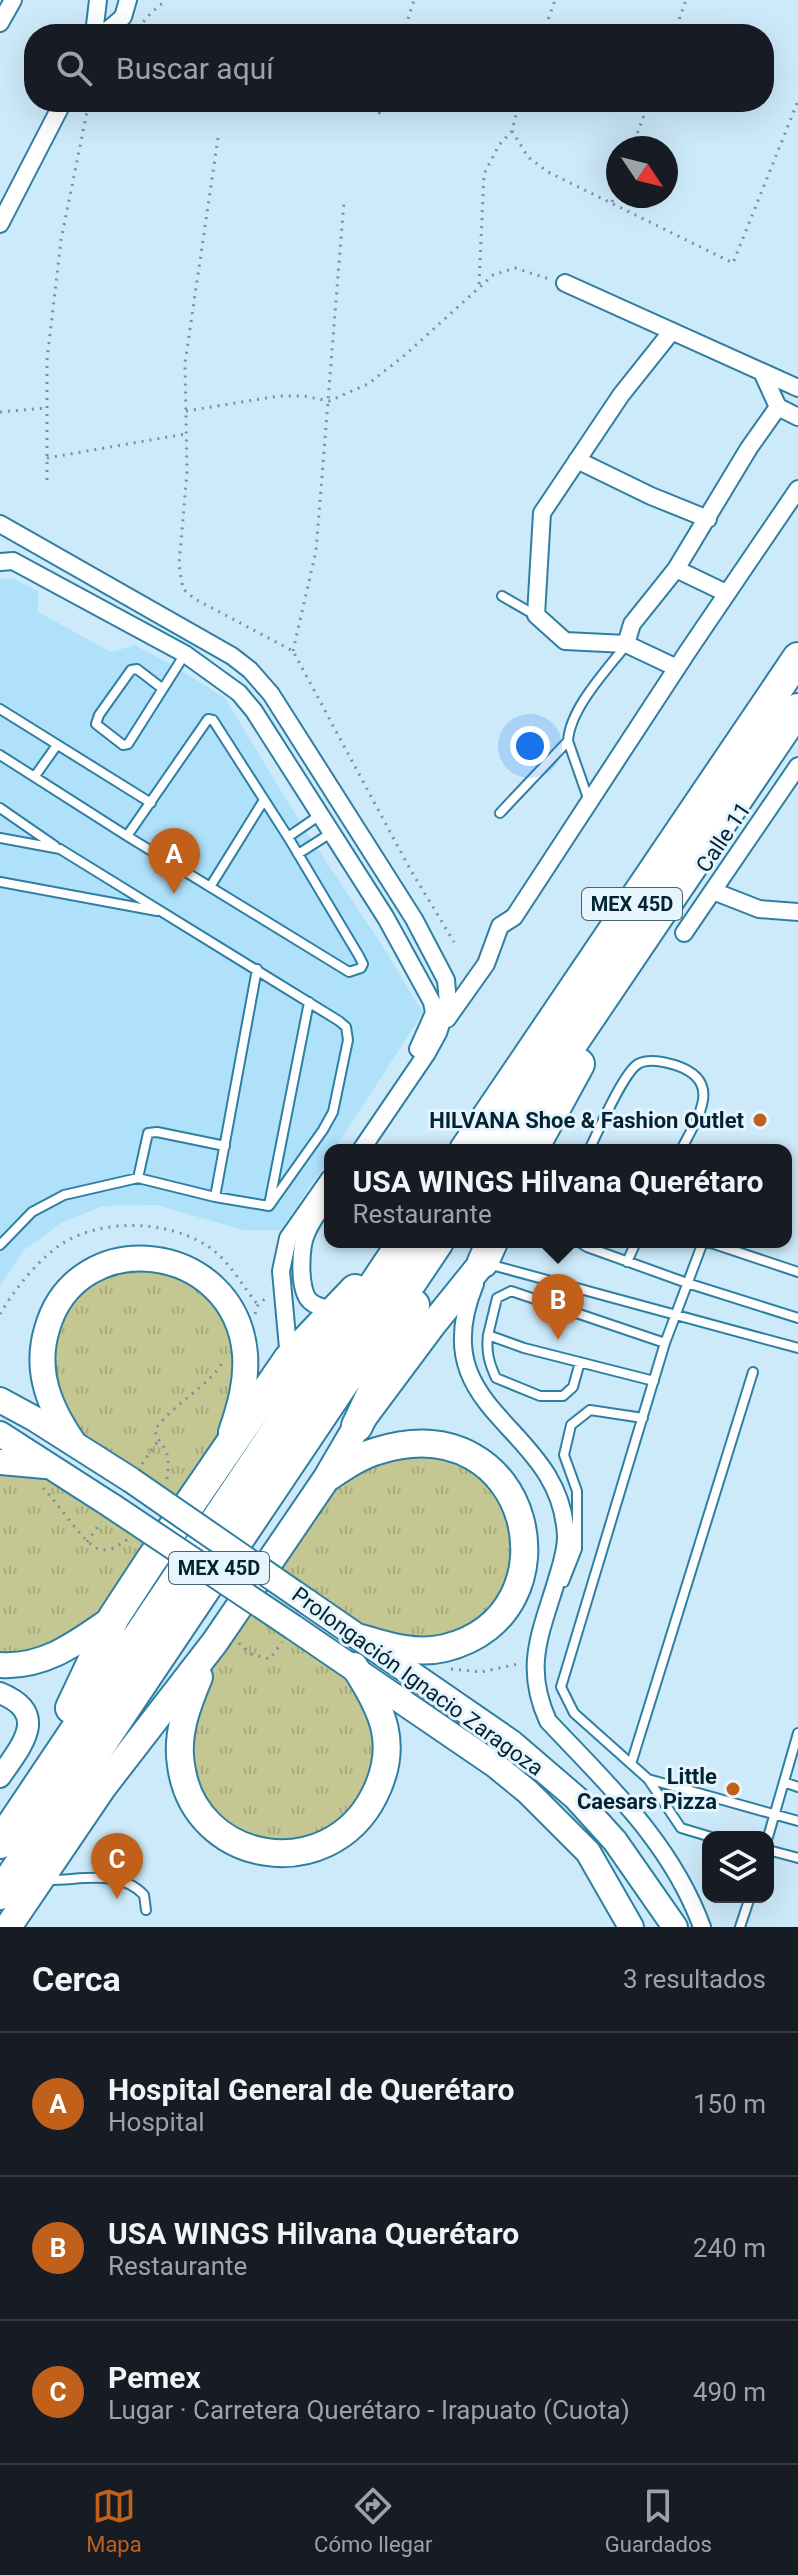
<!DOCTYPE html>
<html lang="es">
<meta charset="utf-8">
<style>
body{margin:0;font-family:Roboto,sans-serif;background:#242831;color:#f1f3f6}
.controls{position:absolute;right:24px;bottom:24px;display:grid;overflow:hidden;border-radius:16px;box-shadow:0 8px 32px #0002}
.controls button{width:72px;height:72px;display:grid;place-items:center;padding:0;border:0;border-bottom:2px solid #363941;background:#171b24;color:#f1f3f6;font:40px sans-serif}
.compass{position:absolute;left:606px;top:136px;width:72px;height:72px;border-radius:50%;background:#171b24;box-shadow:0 8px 32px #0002;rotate:125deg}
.you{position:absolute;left:530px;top:746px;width:28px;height:28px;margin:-20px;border:6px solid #fff;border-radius:50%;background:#1a73e8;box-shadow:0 0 0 12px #1a73e833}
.badge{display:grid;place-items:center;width:52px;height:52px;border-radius:50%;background:#c0601b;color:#fff;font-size:26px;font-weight:700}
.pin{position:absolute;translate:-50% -66px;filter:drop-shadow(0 2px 4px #0008)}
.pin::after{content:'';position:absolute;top:42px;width:28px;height:24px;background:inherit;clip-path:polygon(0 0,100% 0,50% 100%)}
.popup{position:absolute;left:324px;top:1144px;width:468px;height:104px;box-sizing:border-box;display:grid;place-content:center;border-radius:16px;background:#171b24;filter:drop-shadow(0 2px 6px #0005);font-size:26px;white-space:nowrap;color:#9ea1a6}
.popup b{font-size:30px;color:#f1f3f6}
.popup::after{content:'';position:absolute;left:50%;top:100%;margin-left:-16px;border:16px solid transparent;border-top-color:#171b24}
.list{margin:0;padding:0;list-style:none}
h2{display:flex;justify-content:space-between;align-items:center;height:104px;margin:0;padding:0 32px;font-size:34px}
h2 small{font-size:26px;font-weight:400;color:#9ea1a6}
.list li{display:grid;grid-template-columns:52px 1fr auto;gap:24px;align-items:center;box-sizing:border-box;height:144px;padding:0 32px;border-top:2px solid #363941}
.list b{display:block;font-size:30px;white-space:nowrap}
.list p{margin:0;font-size:26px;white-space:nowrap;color:#9ea1a6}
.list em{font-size:26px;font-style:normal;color:#9ea1a6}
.icon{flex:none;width:44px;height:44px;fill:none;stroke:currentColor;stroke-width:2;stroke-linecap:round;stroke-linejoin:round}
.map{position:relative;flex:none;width:798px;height:1927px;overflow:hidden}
.search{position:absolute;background:#171b24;box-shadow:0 8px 32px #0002;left:24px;right:24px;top:24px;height:88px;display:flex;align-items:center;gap:20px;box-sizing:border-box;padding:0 28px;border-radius:32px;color:#9ea1a6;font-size:30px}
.sheet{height:536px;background:#171b24}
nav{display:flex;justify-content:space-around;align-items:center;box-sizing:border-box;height:112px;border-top:2px solid #363941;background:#171b24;font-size:22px;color:#9ea1a6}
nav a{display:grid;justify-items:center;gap:4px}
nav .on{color:#c0601b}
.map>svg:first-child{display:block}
.built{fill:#b0e1fb}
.park{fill:url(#park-tufts)}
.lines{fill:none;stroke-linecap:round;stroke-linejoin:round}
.service-casing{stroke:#2f7fa2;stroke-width:12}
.minor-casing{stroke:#2f7fa2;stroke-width:20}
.tertiary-casing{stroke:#2f7fa2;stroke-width:24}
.secondary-casing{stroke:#2f7fa2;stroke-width:28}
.primary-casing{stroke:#2f7fa2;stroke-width:30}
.motorway-casing{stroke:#2f7fa2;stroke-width:34}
.path{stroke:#7493a2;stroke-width:3;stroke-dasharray:2 6;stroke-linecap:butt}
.service{stroke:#fff;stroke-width:8}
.minor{stroke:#fff;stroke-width:16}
.tertiary{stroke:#fff;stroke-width:20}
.secondary{stroke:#fff;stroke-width:24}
.primary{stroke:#fff;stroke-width:26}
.motorway{stroke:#fff;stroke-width:30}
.secondary-bridge-casing{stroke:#2f7fa2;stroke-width:28;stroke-linecap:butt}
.secondary-bridge{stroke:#fff;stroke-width:24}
.poi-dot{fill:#c0601b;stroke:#e6f5fd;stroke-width:3}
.labels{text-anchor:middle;stroke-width:6;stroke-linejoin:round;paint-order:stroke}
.shield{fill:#e6f5fd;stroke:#46636f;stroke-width:2}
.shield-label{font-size:20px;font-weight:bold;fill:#022432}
.street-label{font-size:22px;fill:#022432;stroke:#e6f5fd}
.poi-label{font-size:22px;font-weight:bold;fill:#022432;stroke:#e6f5fd;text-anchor:end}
</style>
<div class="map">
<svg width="798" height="1927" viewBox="0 0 798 1927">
<defs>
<pattern id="park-tufts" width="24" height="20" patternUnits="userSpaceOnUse" patternTransform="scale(2)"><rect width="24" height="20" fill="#c4c791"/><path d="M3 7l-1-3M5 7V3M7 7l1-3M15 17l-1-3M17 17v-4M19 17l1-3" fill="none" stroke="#a7ab7e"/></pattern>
</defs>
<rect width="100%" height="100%" fill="#cdeafa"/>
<!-- built -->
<path class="built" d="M0,578L14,579L38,591V612L111,652L135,645L177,668L225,698L303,827L382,945L423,1013L334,1150H330V1156L281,1230H243L157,1205L103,1206L61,1223L24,1250L0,1286Z"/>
<!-- park -->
<path class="park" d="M140,1269L181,1275L207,1292L227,1320L236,1364L218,1449L182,1504L81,1438L50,1379L51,1350L76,1292L114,1272Z
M412,1449L484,1468L518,1523L504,1600L460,1639H383L270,1569L326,1486Z
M0,1465L47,1472L154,1544L108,1614L76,1638L0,1659Z
M247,1602L354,1674L381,1760L341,1828L265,1847L206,1811L181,1733L202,1683Z"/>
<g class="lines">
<defs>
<path id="service" d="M502,596L535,615
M163,689L137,669L131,670L99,715L96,724L123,745L128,744L185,654
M0,709L151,803
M568,741C570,708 607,670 626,645
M0,755L127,836L349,972L361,968L363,964L359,956L288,837L213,720L208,719L127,836
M35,776L57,745
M0,808L55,846
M500,813L568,741L589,801
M288,837L320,815
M0,838L60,849L339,1021L346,1027L348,1040L333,1112L323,1130L269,1206L215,1197L138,1178L64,1195L32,1212L0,1245
M298,854L331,833
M0,882L157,911
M210,887L264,800
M589,1150C598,1132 623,1073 638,1064C648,1058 665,1062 675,1065C725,1081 697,1118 681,1150
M138,1178L148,1133L157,1132L225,1146
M215,1197L257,969
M269,1205L309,1002
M579,1242L587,1247L687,1283L798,1318
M703,1242L665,1343L561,1687L574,1713L648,1779L798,1821
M708,1242L798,1272
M627,1262L636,1242
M488,1264L798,1348
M488,1335C486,1351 489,1363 496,1378L540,1396H563L573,1387L580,1362
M654,1381L524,1348L488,1335L497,1298L511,1291L665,1343
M564,1582L577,1549V1491L564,1455L571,1425L590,1410L643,1418
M631,1764L753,1372
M648,1779L681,1828L711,1837
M784,1782L798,1787
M768,1837L798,1733
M768,1850L798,1858
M46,1880C78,1881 119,1868 144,1895L146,1910
M740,1927L750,1897"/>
<path id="minor" d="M0,23L13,0
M94,34L98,0
M103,34L123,17L128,0
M0,224L63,102
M565,283L798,388
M672,331L621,395L542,513L536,615L565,641L626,644L677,668
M762,372L778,407L798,417
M577,460L651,496L708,519
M0,524L232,656L250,670L271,694L414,919L446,980L448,1003L438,1033L427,1053L361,1150
M0,562L13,561L185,654L239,693L254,711L386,918L432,1002L434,1013L418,1049
M676,569L726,593
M626,644L632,624L676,569L749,448L778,407
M713,891L759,909L798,912
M684,933L798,766
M447,1019L486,964L500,926L514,917L688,651L798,489
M324,1204C318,1213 311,1222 307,1232C300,1246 298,1290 310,1301C316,1307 325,1308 334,1310
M475,1284C421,1415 562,1423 566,1537C566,1551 561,1566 557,1579C541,1633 523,1666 548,1721C608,1785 671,1842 702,1927
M289,1359L281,1271L288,1238L330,1178"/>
<path id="tertiary" d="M0,1693C51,1714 21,1746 0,1777"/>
<path id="secondary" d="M0,1400L35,1419L131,1480
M0,1434L112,1506
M74,1443C50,1408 34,1372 47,1329C77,1223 235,1241 245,1354C247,1381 240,1406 231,1432
M0,1462L45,1466
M306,1601L512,1743L576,1798L615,1841L675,1927
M293,1627L495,1765L528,1792L588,1852L631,1927
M0,1665C46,1668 79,1641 114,1617"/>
<path id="primary" d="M329,1477C344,1467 360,1456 377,1451C533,1402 580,1615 445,1648C417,1655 388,1646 361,1638
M199,1677C187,1706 176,1734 181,1765C194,1865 328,1886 374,1796C400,1745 383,1710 354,1666
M8,1927L103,1787L215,1642L326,1479L357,1426L433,1324L483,1262"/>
<path id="motorway" d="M465,1150L798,658
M500,1150L798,709
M532,1150L579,1064
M483,1262L492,1242
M357,1426L414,1305
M71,1708L114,1617L150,1562L289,1359L355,1290
M0,1843L403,1242
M0,1894L438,1242"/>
</defs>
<!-- service casing -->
<use href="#service" class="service-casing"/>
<!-- minor casing -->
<use href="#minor" class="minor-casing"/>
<!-- tertiary casing -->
<use href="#tertiary" class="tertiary-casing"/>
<!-- secondary casing -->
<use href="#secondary" class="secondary-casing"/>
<!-- primary casing -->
<use href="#primary" class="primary-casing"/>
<!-- motorway casing -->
<use href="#motorway" class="motorway-casing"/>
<!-- path -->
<path class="path" d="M133,34L151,13L166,0
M403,34L414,0
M543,34L555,0
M674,34L686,0
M379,114L383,102
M512,131L528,157L548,172L733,263L798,101
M218,138L185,363L187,472L179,565L183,589L195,599L293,651L410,869L454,942
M632,148L649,102
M612,202L618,185
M479,284L484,174L499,145L512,131L519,102
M186,411L279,396H304L329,401L368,384L405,355L493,275L515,268L549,279
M0,412L45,408
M47,458L185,434
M47,480V360L61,240L89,102
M293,651L316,551L344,201
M0,1314C15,1289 36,1262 60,1245C100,1218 166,1220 206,1245C229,1259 242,1286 258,1305
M255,1314L258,1305L266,1298
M142,1464L158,1441
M167,1479C168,1469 170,1459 165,1449C161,1441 156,1439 155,1430C173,1403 211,1386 224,1359
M43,1488C57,1501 84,1545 99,1549C110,1552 119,1545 128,1539
M87,1542L101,1522
M239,1643L251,1654L270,1659L282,1642
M451,1669L481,1672L518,1664"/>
<!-- service -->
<use href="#service" class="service"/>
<!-- minor -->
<use href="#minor" class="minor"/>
<!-- tertiary -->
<use href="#tertiary" class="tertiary"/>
<!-- secondary -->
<use href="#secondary" class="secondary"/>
<!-- primary -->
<use href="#primary" class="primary"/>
<!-- motorway -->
<use href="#motorway" class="motorway"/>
<defs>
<path id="secondary-bridge" d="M131,1480L306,1601
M112,1506L293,1627"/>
</defs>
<!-- secondary-bridge casing -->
<use href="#secondary-bridge" class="secondary-bridge-casing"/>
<!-- secondary-bridge -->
<use href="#secondary-bridge" class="secondary-bridge"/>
</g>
<!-- markers -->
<g class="poi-dot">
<circle cx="760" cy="1120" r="8"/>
<circle cx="733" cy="1789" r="8"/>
</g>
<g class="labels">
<!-- shield labels -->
<g class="shield">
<rect x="582" y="888" width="100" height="32" rx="6"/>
<rect x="169" y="1552" width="100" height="32" rx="6"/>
</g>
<g class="shield-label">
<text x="632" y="911">MEX 45D</text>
<text x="219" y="1575">MEX 45D</text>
</g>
<!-- street labels -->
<g class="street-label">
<text transform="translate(723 837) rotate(-56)" y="8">Calle 11</text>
<text transform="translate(418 1681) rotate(36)" y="8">Prolongación Ignacio Zaragoza</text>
</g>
<!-- poi labels -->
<g class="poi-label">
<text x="744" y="1128">HILVANA Shoe &amp; Fashion Outlet</text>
<text x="717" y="1784">Little<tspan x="717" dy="25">Caesars Pizza</tspan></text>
</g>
</g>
</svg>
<div class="controls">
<button><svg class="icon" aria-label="layers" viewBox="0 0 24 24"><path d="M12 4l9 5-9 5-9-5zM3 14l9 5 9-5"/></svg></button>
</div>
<svg class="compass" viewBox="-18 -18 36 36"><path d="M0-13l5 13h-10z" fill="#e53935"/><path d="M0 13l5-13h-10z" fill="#9ea1a6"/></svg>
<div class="you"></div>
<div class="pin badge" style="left:174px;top:894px">A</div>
<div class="pin badge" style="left:558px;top:1340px">B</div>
<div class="popup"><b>USA WINGS Hilvana Querétaro</b>Restaurante</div>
<div class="pin badge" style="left:117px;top:1899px">C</div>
<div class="search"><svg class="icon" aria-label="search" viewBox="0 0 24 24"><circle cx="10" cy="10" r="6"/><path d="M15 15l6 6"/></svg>Buscar aquí</div>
</div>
<section class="sheet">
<h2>Cerca<small>3 resultados</small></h2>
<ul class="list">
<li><span class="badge">A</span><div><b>Hospital General de Querétaro</b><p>Hospital</p></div><em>150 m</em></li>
<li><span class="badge">B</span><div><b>USA WINGS Hilvana Querétaro</b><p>Restaurante</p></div><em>240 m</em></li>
<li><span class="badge">C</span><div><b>Pemex</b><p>Lugar · Carretera Querétaro - Irapuato (Cuota)</p></div><em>490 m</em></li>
</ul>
</section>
<nav>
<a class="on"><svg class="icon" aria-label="map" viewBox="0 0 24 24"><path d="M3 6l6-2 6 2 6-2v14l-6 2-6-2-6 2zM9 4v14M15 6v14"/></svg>Mapa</a>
<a><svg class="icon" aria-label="directions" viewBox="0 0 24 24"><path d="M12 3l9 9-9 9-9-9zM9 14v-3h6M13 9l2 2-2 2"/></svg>Cómo llegar</a>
<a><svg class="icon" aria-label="saved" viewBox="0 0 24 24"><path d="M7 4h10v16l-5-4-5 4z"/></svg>Guardados</a>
</nav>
